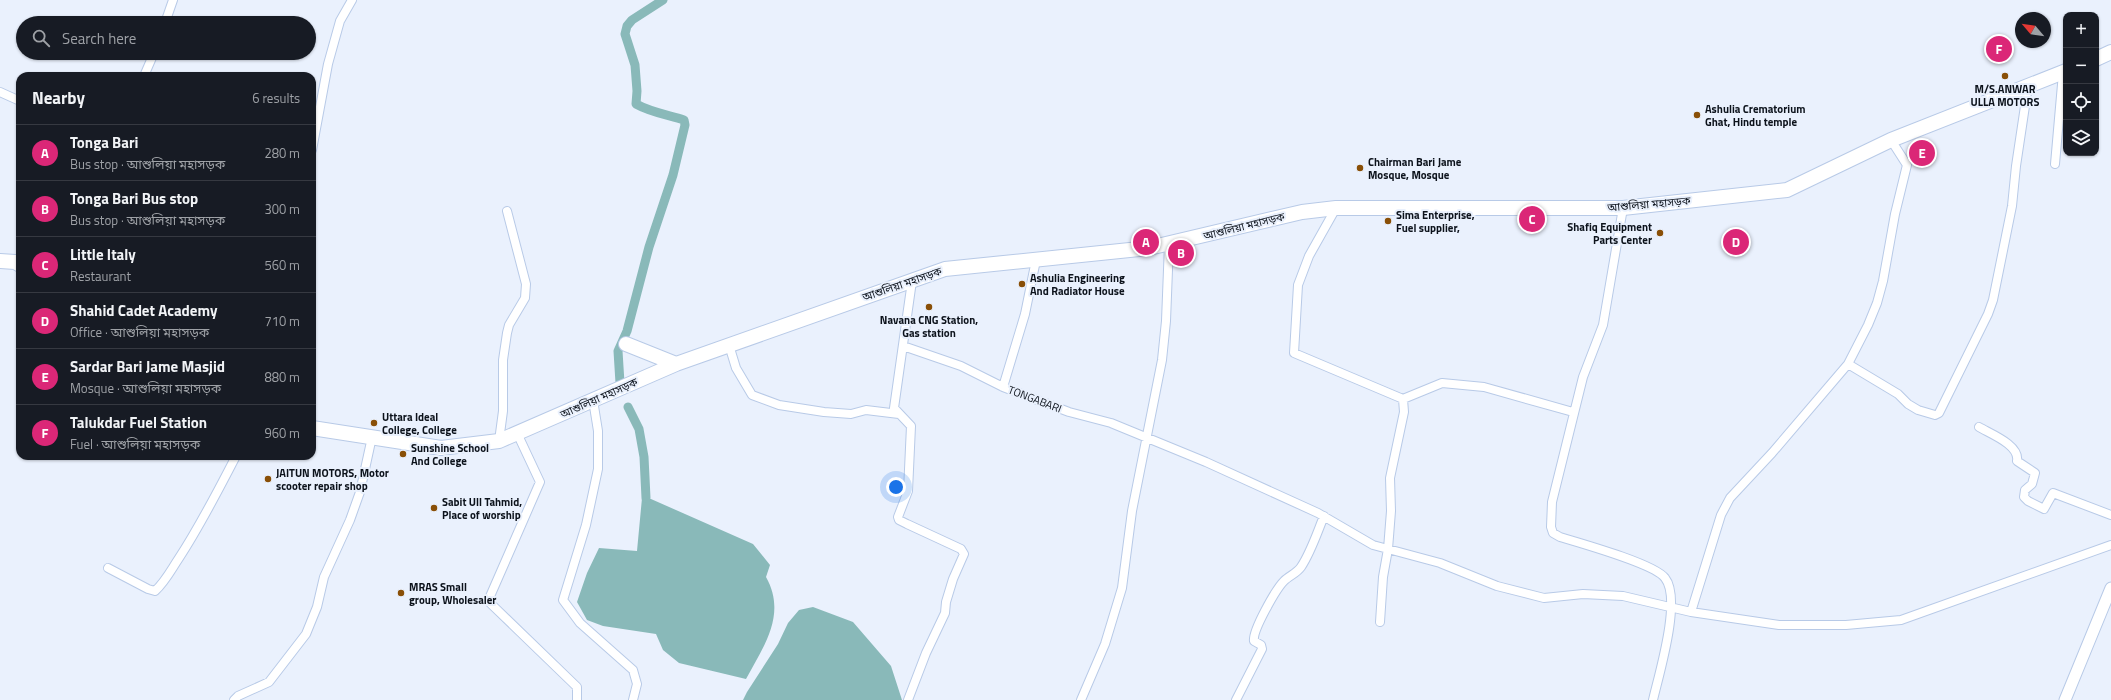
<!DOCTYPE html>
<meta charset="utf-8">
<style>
body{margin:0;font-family:"Titillium Web","Noto Sans Bengali",sans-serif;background:#242831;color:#f1f3f6}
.controls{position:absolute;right:12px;top:12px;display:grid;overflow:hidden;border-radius:8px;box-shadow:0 1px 3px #0004}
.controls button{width:36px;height:36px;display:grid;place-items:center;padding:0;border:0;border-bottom:1px solid #363941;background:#171b24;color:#f1f3f6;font:20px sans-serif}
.compass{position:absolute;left:2015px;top:12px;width:36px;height:36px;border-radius:50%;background:#171b24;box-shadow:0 1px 3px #0004;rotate:299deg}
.you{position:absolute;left:896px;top:487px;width:14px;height:14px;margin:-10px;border:3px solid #fff;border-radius:50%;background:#1a73e8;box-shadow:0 0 0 6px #1a73e833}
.badge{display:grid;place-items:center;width:26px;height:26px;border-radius:50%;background:#db2777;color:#fff;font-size:13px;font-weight:700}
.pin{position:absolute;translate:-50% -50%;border:2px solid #fff;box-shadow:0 1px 4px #0006}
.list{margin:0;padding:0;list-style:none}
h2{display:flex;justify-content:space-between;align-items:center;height:52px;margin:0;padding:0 16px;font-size:17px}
h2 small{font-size:13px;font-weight:400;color:#9ea1a6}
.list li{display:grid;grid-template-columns:26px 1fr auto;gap:12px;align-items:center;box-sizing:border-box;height:56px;padding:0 16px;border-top:1px solid #363941}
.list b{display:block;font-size:15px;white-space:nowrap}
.list p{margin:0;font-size:13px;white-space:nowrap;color:#9ea1a6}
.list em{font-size:13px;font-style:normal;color:#9ea1a6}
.icon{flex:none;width:22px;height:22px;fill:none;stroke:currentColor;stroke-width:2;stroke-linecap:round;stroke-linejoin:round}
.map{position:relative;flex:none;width:2111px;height:700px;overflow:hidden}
.search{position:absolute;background:#171b24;box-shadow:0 1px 3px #0004;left:16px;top:16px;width:300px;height:44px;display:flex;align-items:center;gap:10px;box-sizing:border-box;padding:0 14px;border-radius:22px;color:#9ea1a6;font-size:15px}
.panel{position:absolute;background:#171b24;box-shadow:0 1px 3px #0004;left:16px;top:72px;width:300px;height:388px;border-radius:12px}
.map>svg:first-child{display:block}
.water{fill:#89b9b9}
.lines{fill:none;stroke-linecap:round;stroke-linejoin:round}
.canal{stroke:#89b9b9;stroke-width:9}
.street-casing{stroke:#b8cae7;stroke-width:10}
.secondary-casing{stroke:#b8cae7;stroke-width:13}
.highway-casing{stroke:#b8cae7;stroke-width:16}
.street{stroke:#fff;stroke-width:8}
.secondary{stroke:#fff;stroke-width:11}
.highway{stroke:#fff;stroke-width:14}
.poi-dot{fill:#894f07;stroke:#eaf1fd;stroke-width:1.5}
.labels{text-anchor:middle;stroke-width:4;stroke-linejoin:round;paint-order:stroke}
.poi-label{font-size:11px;font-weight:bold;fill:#0c121b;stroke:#eaf1fd;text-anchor:start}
.street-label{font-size:11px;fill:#0c121b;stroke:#eaf1fd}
</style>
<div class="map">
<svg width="2111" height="700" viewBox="0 0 2111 700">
<rect width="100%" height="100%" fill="#eaf1fd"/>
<!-- water -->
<path class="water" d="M642,498L651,499L753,544L770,565L766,577C787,614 764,646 746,679L679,663L663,650L656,634L603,626L587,620L577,602L587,573L599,548L637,551Z
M813,607L853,622L891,666L902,700H743L747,692L778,644L788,623L799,610Z"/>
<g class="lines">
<!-- canal -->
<path class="canal" d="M620,383L618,351L627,331L649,247L673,175L685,125L684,120C668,115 650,112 636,104L637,91L635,65L625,34L627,26L632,20L663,0
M628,407L639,429L644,457L646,498"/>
<defs>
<path id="street" d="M165,23L173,0
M144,76L154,53
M0,92L20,101
M312,150L328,64L340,21L352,0
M2055,164L2063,73
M1336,208L1309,256L1298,285L1294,353L1403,399L1442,383L1484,387L1573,412
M1623,208L1603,325L1583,377L1552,502L1551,527L1553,533L1560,537C1580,543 1655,564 1665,578C1682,599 1659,674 1653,700
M729,345L736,368L752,395L779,405L824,412L851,414L866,410L899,414
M903,346L961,366L1003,387L1069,412L1111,423L1206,462L1318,513L1373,545L1440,563L1497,586L1544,598L1583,594L1623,596L1691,612L1779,625H1846L1901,620L2111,545
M1848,364L1898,394L1908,404L1918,410L1935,415L1939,413L1988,314L1993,300L2012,206L2016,166L2028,86
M1003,387L1025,314L1036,260
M593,400L598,431V469L586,525L563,600L580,623L633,670L637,684L633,700
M1979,427C1991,434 2020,445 2017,461L2035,473L2032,484L2025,490L2024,497L2028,501L2044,509L2053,493L2111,515
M517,433L540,482L488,601L577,687V700
M499,441L503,411V360L507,333L509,325L525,298L526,284L507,211
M108,568L148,589L155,591C165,582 171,570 179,558C200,526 218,491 236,456
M1691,612L1721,515L1730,498L1772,453L1848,364L1868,325L1877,303L1883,281L1895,214L1907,165L1891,140
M1380,622L1383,577L1388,549L1391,511L1390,478L1404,412L1403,399
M234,700L238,696L269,682L306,634L317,607L324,577L350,520L360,492L372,437
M908,700L926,653L945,613L946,602L953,579L964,554L961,549L907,524L899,520L898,517L908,491L911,426L894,408L912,281
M1081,700L1105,644L1122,588L1132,511L1162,360L1166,321L1169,244
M1236,700L1262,649L1261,645L1254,641C1252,631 1276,589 1284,581C1289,576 1297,573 1301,567C1311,552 1317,533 1324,516"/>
<path id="secondary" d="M2065,700L2111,588"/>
<path id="highway" d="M2096,59L2111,52
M0,261L15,262L20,265
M626,344L676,364
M312,428L441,448L499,441L676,364L945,269L1149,248L1302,212L1336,208H1623L1787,190L1891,140L2066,71"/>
</defs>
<!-- street casing -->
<use href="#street" class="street-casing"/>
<!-- secondary casing -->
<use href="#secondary" class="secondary-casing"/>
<!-- highway casing -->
<use href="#highway" class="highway-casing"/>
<!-- street -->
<use href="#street" class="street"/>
<!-- secondary -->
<use href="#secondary" class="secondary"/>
<!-- highway -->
<use href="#highway" class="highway"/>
</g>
<!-- markers -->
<g class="poi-dot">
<circle cx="2005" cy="76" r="4"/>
<circle cx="1697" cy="115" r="4"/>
<circle cx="1360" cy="168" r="4"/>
<circle cx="1388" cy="221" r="4"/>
<circle cx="1660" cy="233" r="4"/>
<circle cx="1022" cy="284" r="4"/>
<circle cx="929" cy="307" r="4"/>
<circle cx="374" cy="423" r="4"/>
<circle cx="403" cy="454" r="4"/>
<circle cx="268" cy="479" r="4"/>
<circle cx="434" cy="508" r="4"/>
<circle cx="401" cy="593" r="4"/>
</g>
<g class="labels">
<!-- poi labels -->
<g class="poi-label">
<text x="2005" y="93" text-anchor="middle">M/S.ANWAR<tspan x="2005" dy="13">ULLA MOTORS</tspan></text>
<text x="1705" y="113">Ashulia Crematorium<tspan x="1705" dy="13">Ghat, Hindu temple</tspan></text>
<text x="1368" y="166">Chairman Bari Jame<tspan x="1368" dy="13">Mosque, Mosque</tspan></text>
<text x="1396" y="219">Sima Enterprise,<tspan x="1396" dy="13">Fuel supplier,</tspan></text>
<text x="1652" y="231" text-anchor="end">Shafiq Equipment<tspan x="1652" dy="13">Parts Center</tspan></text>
<text x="1030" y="282">Ashulia Engineering<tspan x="1030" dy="13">And Radiator House</tspan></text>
<text x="929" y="324" text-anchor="middle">Navana CNG Station,<tspan x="929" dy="13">Gas station</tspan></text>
<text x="382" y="421">Uttara Ideal<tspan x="382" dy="13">College, College</tspan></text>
<text x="411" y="452">Sunshine School<tspan x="411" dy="13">And College</tspan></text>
<text x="276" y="477">JAITUN MOTORS, Motor<tspan x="276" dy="13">scooter repair shop</tspan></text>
<text x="442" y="506">Sabit Ull Tahmid,<tspan x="442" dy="13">Place of worship</tspan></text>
<text x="409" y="591">MRAS Small<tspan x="409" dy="13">group, Wholesaler</tspan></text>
</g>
<!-- street labels -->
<g class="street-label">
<text transform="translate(1649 204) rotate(-5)" y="4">আশুলিয়া মহাসড়ক</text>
<text transform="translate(1244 226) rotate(-14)" y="4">আশুলিয়া মহাসড়ক</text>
<text transform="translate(902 284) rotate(-19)" y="4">আশুলিয়া মহাসড়ক</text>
<text transform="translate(599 398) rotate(-24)" y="4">আশুলিয়া মহাসড়ক</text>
<text transform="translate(1035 399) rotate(21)" y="4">TONGABARI</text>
</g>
</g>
</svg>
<div class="controls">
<button>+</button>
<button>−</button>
<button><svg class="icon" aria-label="locate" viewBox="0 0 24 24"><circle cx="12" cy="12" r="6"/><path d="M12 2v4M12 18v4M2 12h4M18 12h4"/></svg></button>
<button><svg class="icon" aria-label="layers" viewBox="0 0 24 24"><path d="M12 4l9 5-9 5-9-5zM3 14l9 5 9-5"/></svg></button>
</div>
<svg class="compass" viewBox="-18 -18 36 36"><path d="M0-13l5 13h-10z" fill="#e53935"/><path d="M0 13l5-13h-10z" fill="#9ea1a6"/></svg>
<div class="you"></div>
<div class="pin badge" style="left:1146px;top:242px">A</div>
<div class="pin badge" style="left:1181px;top:253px">B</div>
<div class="pin badge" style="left:1532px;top:219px">C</div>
<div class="pin badge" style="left:1736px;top:242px">D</div>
<div class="pin badge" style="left:1922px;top:153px">E</div>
<div class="pin badge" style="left:1999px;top:49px">F</div>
<div class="search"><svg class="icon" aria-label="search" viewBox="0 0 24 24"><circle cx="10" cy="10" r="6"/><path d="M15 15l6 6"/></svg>Search here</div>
<section class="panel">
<h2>Nearby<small>6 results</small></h2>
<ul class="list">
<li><span class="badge">A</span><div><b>Tonga Bari</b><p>Bus stop · আশুলিয়া মহাসড়ক</p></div><em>280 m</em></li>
<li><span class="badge">B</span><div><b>Tonga Bari Bus stop</b><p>Bus stop · আশুলিয়া মহাসড়ক</p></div><em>300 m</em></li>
<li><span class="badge">C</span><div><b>Little Italy</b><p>Restaurant</p></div><em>560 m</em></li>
<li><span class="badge">D</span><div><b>Shahid Cadet Academy</b><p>Office · আশুলিয়া মহাসড়ক</p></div><em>710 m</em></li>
<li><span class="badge">E</span><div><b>Sardar Bari Jame Masjid</b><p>Mosque · আশুলিয়া মহাসড়ক</p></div><em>880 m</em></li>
<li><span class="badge">F</span><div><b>Talukdar Fuel Station</b><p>Fuel · আশুলিয়া মহাসড়ক</p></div><em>960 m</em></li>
</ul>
</section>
</div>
